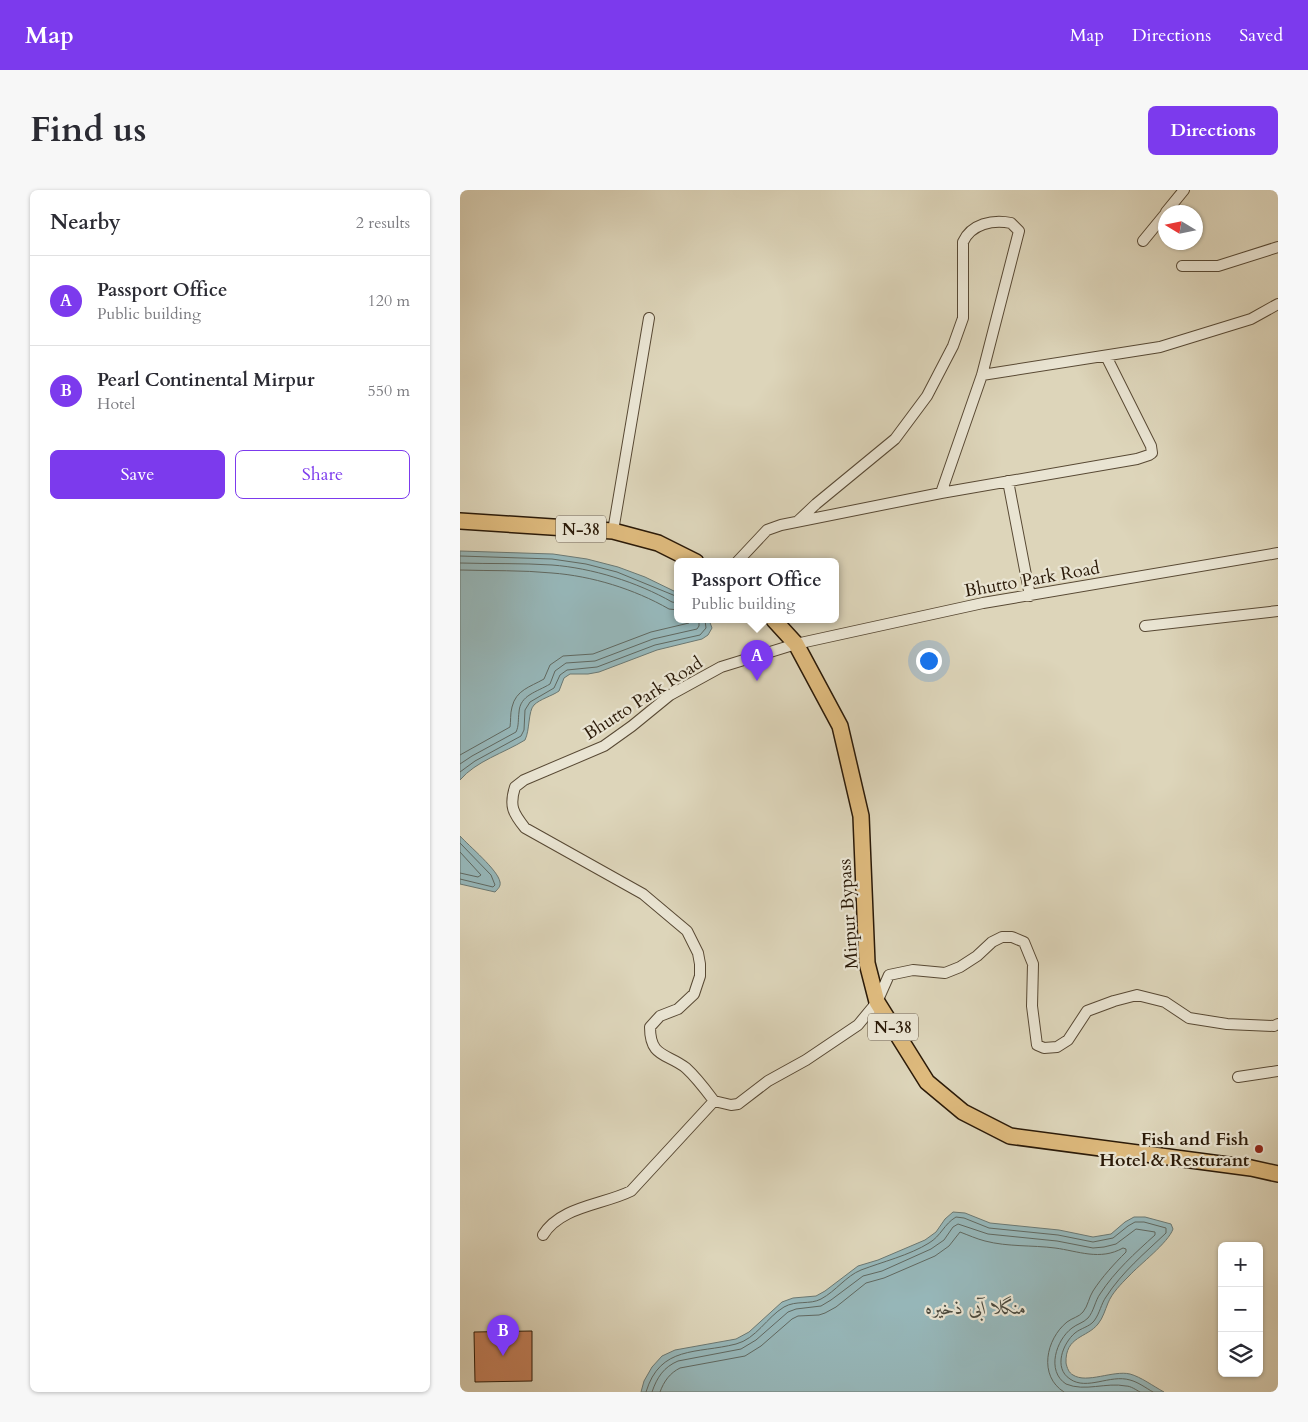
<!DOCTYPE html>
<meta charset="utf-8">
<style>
body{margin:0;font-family:Cardo,Amiri,serif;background:#f7f7f7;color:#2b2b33}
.controls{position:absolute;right:15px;bottom:15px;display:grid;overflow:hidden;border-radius:8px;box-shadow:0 1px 4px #0004}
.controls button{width:45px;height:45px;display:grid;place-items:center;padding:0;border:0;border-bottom:1px solid #e1e1e2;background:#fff;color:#2b2b33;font:25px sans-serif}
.compass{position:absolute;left:698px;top:15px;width:45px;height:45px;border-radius:50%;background:#fff;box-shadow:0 1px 4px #0004;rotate:280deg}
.you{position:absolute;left:468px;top:470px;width:18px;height:18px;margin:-12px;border:4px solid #fff;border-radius:50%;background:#1a73e8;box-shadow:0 0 0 8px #1a73e833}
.badge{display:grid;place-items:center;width:32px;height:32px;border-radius:50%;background:#7c3aed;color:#fff;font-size:16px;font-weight:700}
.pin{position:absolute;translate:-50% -41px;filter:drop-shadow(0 1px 2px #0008)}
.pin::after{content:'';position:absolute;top:26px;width:18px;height:15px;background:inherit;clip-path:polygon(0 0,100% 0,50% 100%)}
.popup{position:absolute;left:214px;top:368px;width:165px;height:65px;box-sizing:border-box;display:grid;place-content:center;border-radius:8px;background:#fff;filter:drop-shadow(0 1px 4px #0005);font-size:16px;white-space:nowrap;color:#7c7c81}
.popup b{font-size:19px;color:#2b2b33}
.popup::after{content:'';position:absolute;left:50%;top:100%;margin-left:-10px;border:10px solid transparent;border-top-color:#fff}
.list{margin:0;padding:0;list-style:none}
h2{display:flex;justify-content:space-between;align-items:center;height:65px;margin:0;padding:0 20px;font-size:21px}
h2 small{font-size:16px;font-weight:400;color:#7c7c81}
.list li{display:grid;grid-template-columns:32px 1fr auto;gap:15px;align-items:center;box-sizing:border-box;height:90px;padding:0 20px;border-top:1px solid #e1e1e2}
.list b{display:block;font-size:19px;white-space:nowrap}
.list p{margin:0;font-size:16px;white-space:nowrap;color:#7c7c81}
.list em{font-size:16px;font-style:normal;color:#7c7c81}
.actions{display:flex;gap:10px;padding:15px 20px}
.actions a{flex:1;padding:11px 0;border:1px solid #7c3aed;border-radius:8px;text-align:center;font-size:18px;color:#7c3aed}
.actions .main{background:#7c3aed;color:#fff}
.icon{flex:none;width:28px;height:28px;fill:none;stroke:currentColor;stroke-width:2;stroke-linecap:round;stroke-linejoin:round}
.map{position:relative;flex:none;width:818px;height:1202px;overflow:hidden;border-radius:8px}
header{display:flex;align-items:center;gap:30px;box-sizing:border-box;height:70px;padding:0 25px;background:#7c3aed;color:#fff}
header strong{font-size:24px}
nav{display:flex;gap:28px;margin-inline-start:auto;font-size:18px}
.intro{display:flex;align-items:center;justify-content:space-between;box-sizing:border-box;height:120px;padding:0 30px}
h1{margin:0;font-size:35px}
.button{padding:12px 22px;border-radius:8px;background:#7c3aed;color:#fff;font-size:18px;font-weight:700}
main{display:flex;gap:30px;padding:0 30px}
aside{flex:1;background:#fff;border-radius:8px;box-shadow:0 1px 4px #0004}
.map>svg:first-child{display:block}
.water{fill:#96b6b8;stroke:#6b7872}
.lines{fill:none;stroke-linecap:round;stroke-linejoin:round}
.shore{stroke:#606860;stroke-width:1}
.building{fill:#c37f5a;stroke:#2b1a08}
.minor-casing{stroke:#584934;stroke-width:12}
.highway-casing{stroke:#2b1a08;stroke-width:18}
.minor{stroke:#e9e4d2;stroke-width:10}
.highway{stroke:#deba7d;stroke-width:15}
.poi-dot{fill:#8f2418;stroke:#e9e4d2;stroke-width:2}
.labels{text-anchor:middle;stroke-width:4.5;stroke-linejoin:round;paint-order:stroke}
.shield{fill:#e9e4d2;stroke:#645745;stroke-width:1}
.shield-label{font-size:16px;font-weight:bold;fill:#2b1a08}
.street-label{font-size:18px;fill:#2b1a08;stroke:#e9e4d2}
.poi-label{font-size:18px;font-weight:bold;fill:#2b1a08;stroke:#e9e4d2;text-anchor:end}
.water-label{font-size:19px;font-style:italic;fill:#4b493d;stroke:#e9e4d2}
</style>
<header>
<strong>Map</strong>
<nav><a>Map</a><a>Directions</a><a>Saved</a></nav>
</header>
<div class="intro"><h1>Find us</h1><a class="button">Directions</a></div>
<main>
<aside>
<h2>Nearby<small>2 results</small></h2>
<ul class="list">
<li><span class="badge">A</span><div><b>Passport Office</b><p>Public building</p></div><em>120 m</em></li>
<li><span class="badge">B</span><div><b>Pearl Continental Mirpur</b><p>Hotel</p></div><em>550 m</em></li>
</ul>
<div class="actions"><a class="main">Save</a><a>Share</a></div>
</aside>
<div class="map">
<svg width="818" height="1202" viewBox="0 0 818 1202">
<rect width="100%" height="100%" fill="#ddd5ba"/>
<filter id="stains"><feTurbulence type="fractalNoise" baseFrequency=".004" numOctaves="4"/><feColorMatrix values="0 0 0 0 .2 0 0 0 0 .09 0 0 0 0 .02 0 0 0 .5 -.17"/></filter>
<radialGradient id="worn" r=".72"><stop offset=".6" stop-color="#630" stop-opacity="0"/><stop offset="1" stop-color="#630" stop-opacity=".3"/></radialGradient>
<!-- water -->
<path class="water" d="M0,361L93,364L127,369L158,377L185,387L218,403V430H249L252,438L248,445L242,449L197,460L139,482L128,484H110L104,488L99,501C92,506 80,509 74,515C68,521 70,540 65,550C44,563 16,571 0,590Z
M0,646C9,656 38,680 40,692C41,696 38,699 35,702L0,694Z
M493,1022L505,1023L530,1033L599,1040L633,1047L651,1044L665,1032L674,1027H685L711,1034L713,1039C708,1053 680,1074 669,1086C661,1094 652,1103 648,1113C645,1120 643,1128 638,1134C627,1148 605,1146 606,1173C607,1178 609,1183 613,1185C627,1194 653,1180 670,1184C681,1187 693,1196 704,1202H181L184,1191L192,1177L202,1166L215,1160L276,1149L289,1142L322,1112L333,1108L356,1106L365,1101L398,1076L418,1070L465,1050L476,1042L485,1029Z"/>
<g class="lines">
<!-- shore -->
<path class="shore" d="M0,366L92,369L126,374L157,382L218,407
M0,373C31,374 61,373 92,375C132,378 177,392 212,412L218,413
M0,380C31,381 62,380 92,383C132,386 174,399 209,419L218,420
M0,565L50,537C51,531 50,524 52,517C56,500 70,497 84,489L90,475L103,466L133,464L191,442L229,433L231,430
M0,574L12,566L56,542C59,536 58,529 59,522C60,505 77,502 90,494L95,481L106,473L135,471L193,449L237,439L239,436V430
M0,582L15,571L61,546L64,540L65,520L70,512L94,498L100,485L107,480L137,477L195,455L240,445L246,438L245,430
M0,653L31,685L35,695L33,697L0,689
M0,662L21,685L18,687L0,683
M186,1202C200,1155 237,1164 276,1154C296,1149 307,1127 324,1117C336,1110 350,1115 361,1109C376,1101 386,1086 401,1080C422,1072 450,1065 469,1053C481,1046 484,1034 496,1027L504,1028L529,1038L598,1045L633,1052L653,1048L668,1036L675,1032H684L706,1038V1043C685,1063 662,1082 646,1107C641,1114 640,1123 634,1131C629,1137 621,1138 615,1143C603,1153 593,1178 610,1189C627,1201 650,1184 670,1190C678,1192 686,1198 693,1202
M192,1202C197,1187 204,1177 218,1171L281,1159L296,1150L328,1122L336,1119L361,1116L371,1110L403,1086L422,1081L471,1059L484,1050L493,1037L498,1034L528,1044L597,1051L633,1058L644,1057L656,1054L676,1039L695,1042V1045C675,1063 655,1081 640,1104C635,1111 634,1121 628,1128C623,1133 617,1134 612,1138C596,1150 586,1181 606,1194C625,1202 646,1192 666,1196C671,1196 676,1200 680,1202
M200,1202C204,1191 210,1183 220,1178L285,1166L301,1156L332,1129L338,1126L359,1125L365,1123L376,1117L406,1093L424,1088L475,1066L489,1056L500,1042C508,1045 517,1049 525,1051C548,1057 572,1055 595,1058C618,1061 640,1071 663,1058L666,1059V1062C654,1074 642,1087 633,1101C629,1107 628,1116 623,1122C619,1127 612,1128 607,1132C586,1149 578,1186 604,1202"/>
</g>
<!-- building -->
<path class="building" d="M72,1141V1191L15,1192L14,1142Z"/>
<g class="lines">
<defs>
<path id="minor" d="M706,22L724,0
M683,51L706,23
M722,76H758L818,57
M522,185L700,157L791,129L818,114
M548,291L570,406
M338,331L356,314L435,249L467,206L493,156L503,128V52C511,34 533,29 551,33L559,41L522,185L481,303
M153,341L189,128
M277,372L307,340L321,335L481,303L677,269L689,265L692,263L691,256L646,166
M685,436L818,421
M778,887L818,881
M254,911C245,899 237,888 226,878C207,863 190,868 190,837L200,826L218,819L234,804L240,786V774L238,763L227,741L183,704L65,638C53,623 49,616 55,597L64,590L144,556L172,536L210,505L261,477L336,454L523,413L818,363
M83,1045C101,1016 143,1015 171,1001L254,911L271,915L278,914L308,891L346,870L398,835L417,812L429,785L453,780L485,783L500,777L517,766L532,752L542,747H552L564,752L573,774L572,816L577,855L584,858L597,857L608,850L627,821L654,811L677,805L705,812L729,828L767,834L814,836L818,834"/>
<path id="highway" d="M0,331L153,341L198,353L236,372
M314,430L336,454L380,536L401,626L407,773L417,812L467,892L503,922L550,946L791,978L818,984"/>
</defs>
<!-- minor casing -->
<use href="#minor" class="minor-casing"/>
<!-- highway casing -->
<use href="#highway" class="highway-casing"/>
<!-- minor -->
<use href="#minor" class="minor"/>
<!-- highway -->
<use href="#highway" class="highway"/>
</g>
<!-- markers -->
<circle class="poi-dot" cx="799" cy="959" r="5"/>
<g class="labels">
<!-- shield labels -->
<g class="shield">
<rect x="96" y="325.5" width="50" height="27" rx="4"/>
<rect x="408" y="823.5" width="50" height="27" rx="4"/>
</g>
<g class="shield-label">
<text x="121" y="345">N-38</text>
<text x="433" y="843">N-38</text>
</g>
<!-- street labels -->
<g class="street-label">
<text transform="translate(572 389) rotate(-10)" y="6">Bhutto Park Road</text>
<text transform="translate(183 508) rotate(-33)" y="6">Bhutto Park Road</text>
<text transform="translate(388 724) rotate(-94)" y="6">Mirpur Bypass</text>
</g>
<!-- poi labels -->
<g class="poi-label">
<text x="789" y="955">Fish and Fish<tspan x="789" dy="21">Hotel &amp; Resturant</tspan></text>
</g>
<!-- water labels -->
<g class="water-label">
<text x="516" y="1124">منگلا آبی ذخیرہ</text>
</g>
</g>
<rect width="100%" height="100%" filter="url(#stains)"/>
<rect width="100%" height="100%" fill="url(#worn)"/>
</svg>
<div class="controls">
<button>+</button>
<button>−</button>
<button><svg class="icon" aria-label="layers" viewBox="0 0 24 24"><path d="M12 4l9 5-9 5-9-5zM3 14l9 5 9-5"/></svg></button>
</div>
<svg class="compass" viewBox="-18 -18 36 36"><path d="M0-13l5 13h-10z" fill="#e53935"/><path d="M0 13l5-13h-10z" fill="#7c7c81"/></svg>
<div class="you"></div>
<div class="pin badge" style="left:297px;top:491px">A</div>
<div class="popup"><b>Passport Office</b>Public building</div>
<div class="pin badge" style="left:43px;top:1166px">B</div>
</div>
</main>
